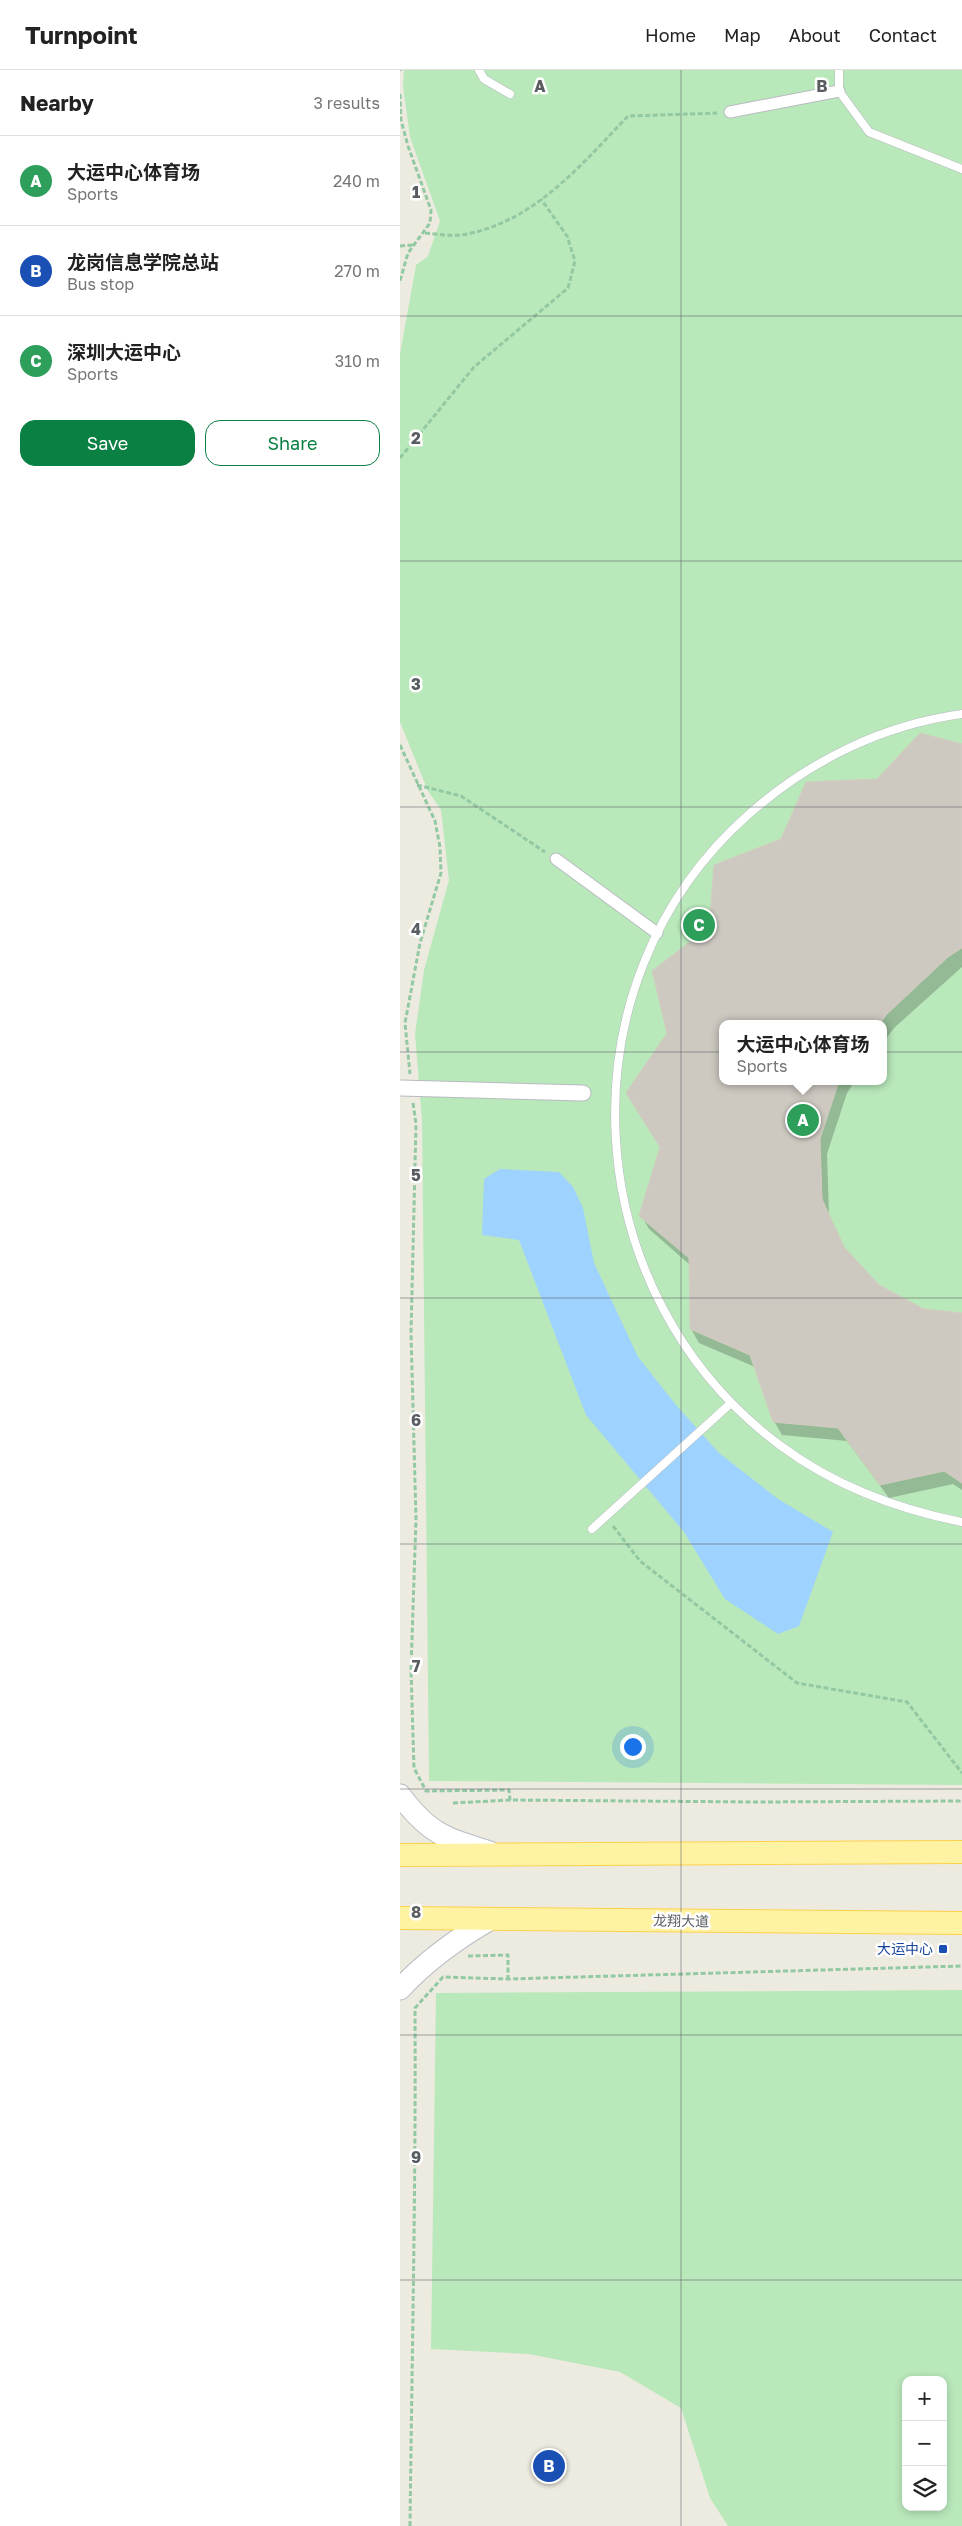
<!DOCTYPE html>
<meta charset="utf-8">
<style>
body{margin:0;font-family:"Golos Text","Noto Sans SC",sans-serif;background:#f2f2f2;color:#222}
.controls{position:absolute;right:15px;bottom:15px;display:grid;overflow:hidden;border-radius:10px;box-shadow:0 2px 8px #0003}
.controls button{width:45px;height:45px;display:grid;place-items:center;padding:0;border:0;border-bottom:1px solid #e0e0e0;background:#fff;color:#222;font:25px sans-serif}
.you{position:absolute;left:232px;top:1676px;width:18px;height:18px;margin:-12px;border:4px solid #fff;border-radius:50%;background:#1a73e8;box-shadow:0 0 0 8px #1a73e833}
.badge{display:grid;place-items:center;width:32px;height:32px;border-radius:50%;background:#0b8043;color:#fff;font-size:16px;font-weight:700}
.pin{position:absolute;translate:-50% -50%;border:2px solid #fff;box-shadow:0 1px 5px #0006}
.popup{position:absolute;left:319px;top:950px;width:168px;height:65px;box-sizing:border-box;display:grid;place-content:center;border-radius:10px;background:#fff;filter:drop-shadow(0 1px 4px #0005);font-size:16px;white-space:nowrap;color:#767676}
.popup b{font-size:19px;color:#222}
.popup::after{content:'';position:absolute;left:50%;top:100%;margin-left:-10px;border:10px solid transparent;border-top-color:#fff}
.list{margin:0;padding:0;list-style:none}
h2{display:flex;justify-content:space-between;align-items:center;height:65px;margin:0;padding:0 20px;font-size:21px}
h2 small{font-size:16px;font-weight:400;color:#767676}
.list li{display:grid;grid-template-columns:32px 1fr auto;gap:15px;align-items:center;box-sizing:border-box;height:90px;padding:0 20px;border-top:1px solid #e0e0e0}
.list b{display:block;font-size:19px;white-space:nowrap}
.list p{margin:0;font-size:16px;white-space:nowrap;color:#767676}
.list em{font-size:16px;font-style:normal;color:#767676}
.actions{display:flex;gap:10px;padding:15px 20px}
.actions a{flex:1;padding:11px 0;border:1px solid #0b8043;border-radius:15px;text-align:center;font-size:18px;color:#0b8043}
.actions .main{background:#0b8043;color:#fff}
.icon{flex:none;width:28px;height:28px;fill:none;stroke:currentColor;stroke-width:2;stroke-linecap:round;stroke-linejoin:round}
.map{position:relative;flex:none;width:562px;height:2456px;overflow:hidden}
header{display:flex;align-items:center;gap:30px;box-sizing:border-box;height:70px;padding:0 25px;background:#fff;border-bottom:1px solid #e0e0e0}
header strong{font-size:24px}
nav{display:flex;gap:28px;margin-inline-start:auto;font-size:18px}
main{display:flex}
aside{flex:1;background:#fff}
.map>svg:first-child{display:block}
.green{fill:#b9e8bb;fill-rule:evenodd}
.water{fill:#9ed2ff}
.shadow{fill:#0003}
.building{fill:#cdc9c1;stroke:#d2cdbe}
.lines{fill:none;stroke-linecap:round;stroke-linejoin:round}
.service-casing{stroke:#b8bbc0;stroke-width:9}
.pedestrian-casing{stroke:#b8bbc0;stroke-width:13}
.minor-casing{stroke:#b8bbc0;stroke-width:17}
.secondary-casing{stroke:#b9bcc3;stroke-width:23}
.primary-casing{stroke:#fdd049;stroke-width:24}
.path{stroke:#92c9a3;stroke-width:3;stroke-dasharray:5 2.5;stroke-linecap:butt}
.service{stroke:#fff;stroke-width:8}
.pedestrian{stroke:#fff;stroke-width:11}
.minor{stroke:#fff;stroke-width:15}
.secondary{stroke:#fff;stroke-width:21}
.primary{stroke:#fff3a3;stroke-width:22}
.grid{fill:none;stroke:#595d62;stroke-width:1;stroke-opacity:0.55}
.transit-dot{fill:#1a4fb4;stroke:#fff;stroke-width:2}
.labels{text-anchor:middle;stroke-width:5;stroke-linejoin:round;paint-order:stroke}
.street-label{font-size:14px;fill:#595d62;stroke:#fff}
.transit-label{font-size:14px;fill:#164399;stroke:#fff;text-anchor:end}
.grid-label{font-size:16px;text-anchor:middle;font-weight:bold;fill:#595d62;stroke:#fff;stroke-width:5;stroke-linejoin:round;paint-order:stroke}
</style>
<header>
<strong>Turnpoint</strong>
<nav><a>Home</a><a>Map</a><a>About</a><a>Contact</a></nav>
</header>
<main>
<aside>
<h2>Nearby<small>3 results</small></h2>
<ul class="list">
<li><span class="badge" style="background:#2e9e5b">A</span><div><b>大运中心体育场</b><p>Sports</p></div><em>240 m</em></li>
<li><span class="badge" style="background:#1a4fb4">B</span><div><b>龙岗信息学院总站</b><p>Bus stop</p></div><em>270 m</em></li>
<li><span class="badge" style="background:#2e9e5b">C</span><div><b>深圳大运中心</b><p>Sports</p></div><em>310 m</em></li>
</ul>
<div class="actions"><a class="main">Save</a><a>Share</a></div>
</aside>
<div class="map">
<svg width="562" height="2456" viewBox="0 0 562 2456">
<rect width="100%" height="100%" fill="#edebe0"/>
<!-- green -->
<path class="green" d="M4,0H562V1715L29,1711L22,1050L15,964L24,900L49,810L41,740L28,721L0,652V284L16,195L28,186L40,151L10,67L3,16ZM323,954H483V1011H323Z
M562,1920V2456H328L310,2428L281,2338L220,2302L129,2284L31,2279L36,1923ZM506,2310H543V2437H506Z"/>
<!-- water -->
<path class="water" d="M100,1099L159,1102L173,1117L183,1138L194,1193L238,1287L276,1335L319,1383L378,1429L433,1462L399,1556L378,1564L325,1529L284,1462L186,1345L119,1170L82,1165L84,1109Z"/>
<!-- shadow -->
<path class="shadow" d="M562,675V897L494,958L483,973V954H323V1011H455L447,1023L427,1084L429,1144L446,1181L478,1216L524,1240L562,1244V1420L553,1414L489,1428L447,1371L382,1365L374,1351L355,1297L299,1273L291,1259L290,1195L249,1159L241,1145L261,1078L268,964L310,858L382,770L477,710Z"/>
<!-- building -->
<path class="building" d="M520,663L562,674V878L548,887L486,945L480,954H323V1011H439L420,1069L422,1129L444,1177L479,1215L524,1239L562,1243V1413L544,1401L480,1415L438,1358L373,1352L350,1285L290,1259L289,1188L239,1146L260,1077L226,1023L267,963L252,901L309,857L314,795L381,769L406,712L477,709Z"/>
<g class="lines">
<defs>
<path id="service" d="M79,0L84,9L110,24
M439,0V21L469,62L562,99
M562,644C482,655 409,691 349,744C156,914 176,1225 381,1376C435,1416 496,1439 562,1452
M192,1459L331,1333"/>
<path id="pedestrian" d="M330,42L439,21
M156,789L257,863"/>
<path id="minor" d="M0,1018L183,1023"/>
<path id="secondary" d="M0,1725C29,1764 45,1768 90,1782
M0,1919C27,1890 56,1869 91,1849"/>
<path id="primary" d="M0,1785L562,1782
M0,1848L562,1853"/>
</defs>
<!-- service casing -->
<use href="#service" class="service-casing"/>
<!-- pedestrian casing -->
<use href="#pedestrian" class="pedestrian-casing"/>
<!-- minor casing -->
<use href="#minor" class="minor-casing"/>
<!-- secondary casing -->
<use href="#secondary" class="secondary-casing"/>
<!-- primary casing -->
<use href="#primary" class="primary-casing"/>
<!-- path -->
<path class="path" d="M0,1V0
M0,24L1,50L8,76L31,140L30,153L8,183L0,211
M25,163C39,164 53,167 67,164C135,151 183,93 228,46L317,43
M0,176L13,175
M0,388L74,297L168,218L175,191L167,166L141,129
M0,675L35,751L40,777L41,803L20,873L5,953L10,1004
M17,715L61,726L145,782
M13,1033L16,1054L11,1263L16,1449L11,1599L14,1698L26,1721L109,1720L110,1730L356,1732L562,1731
M213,1456L240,1491L397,1613L507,1632L562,1703
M53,1733L110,1730
M68,1886L108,1885V1909
M10,2456C12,2283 16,2111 15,1938L43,1907L108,1909L562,1896"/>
<!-- service -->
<use href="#service" class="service"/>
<!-- pedestrian -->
<use href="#pedestrian" class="pedestrian"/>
<!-- minor -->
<use href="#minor" class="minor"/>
<!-- secondary -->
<use href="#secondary" class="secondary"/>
<!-- primary -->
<use href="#primary" class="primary"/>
</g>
<!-- grid -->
<path class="grid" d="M281,0V2456M0,246H562M0,491H562M0,737H562M0,982H562M0,1228H562M0,1474H562M0,1719H562M0,1965H562M0,2210H562"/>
<!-- markers -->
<rect class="transit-dot" x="538" y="1874" width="10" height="10" rx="2.5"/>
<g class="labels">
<!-- street labels -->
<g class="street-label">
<text transform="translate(281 1851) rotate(1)" y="5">龙翔大道</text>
</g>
<!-- transit labels -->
<g class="transit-label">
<text x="533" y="1884">大运中心</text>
</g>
</g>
<g class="grid-label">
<text x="140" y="22">A</text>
<text x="422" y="22">B</text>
<text x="16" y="128">1</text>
<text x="16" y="374">2</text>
<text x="16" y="620">3</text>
<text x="16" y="865">4</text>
<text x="16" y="1111">5</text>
<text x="16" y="1356">6</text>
<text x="16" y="1602">7</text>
<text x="16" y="1848">8</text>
<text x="16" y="2093">9</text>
</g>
</svg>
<div class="controls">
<button>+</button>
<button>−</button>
<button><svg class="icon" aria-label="layers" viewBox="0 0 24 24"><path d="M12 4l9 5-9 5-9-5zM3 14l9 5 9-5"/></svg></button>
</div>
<div class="you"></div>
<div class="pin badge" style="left:403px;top:1050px;background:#2e9e5b">A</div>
<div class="popup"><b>大运中心体育场</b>Sports</div>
<div class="pin badge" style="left:149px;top:2396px;background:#1a4fb4">B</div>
<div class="pin badge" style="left:299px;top:855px;background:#2e9e5b">C</div>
</div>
</main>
